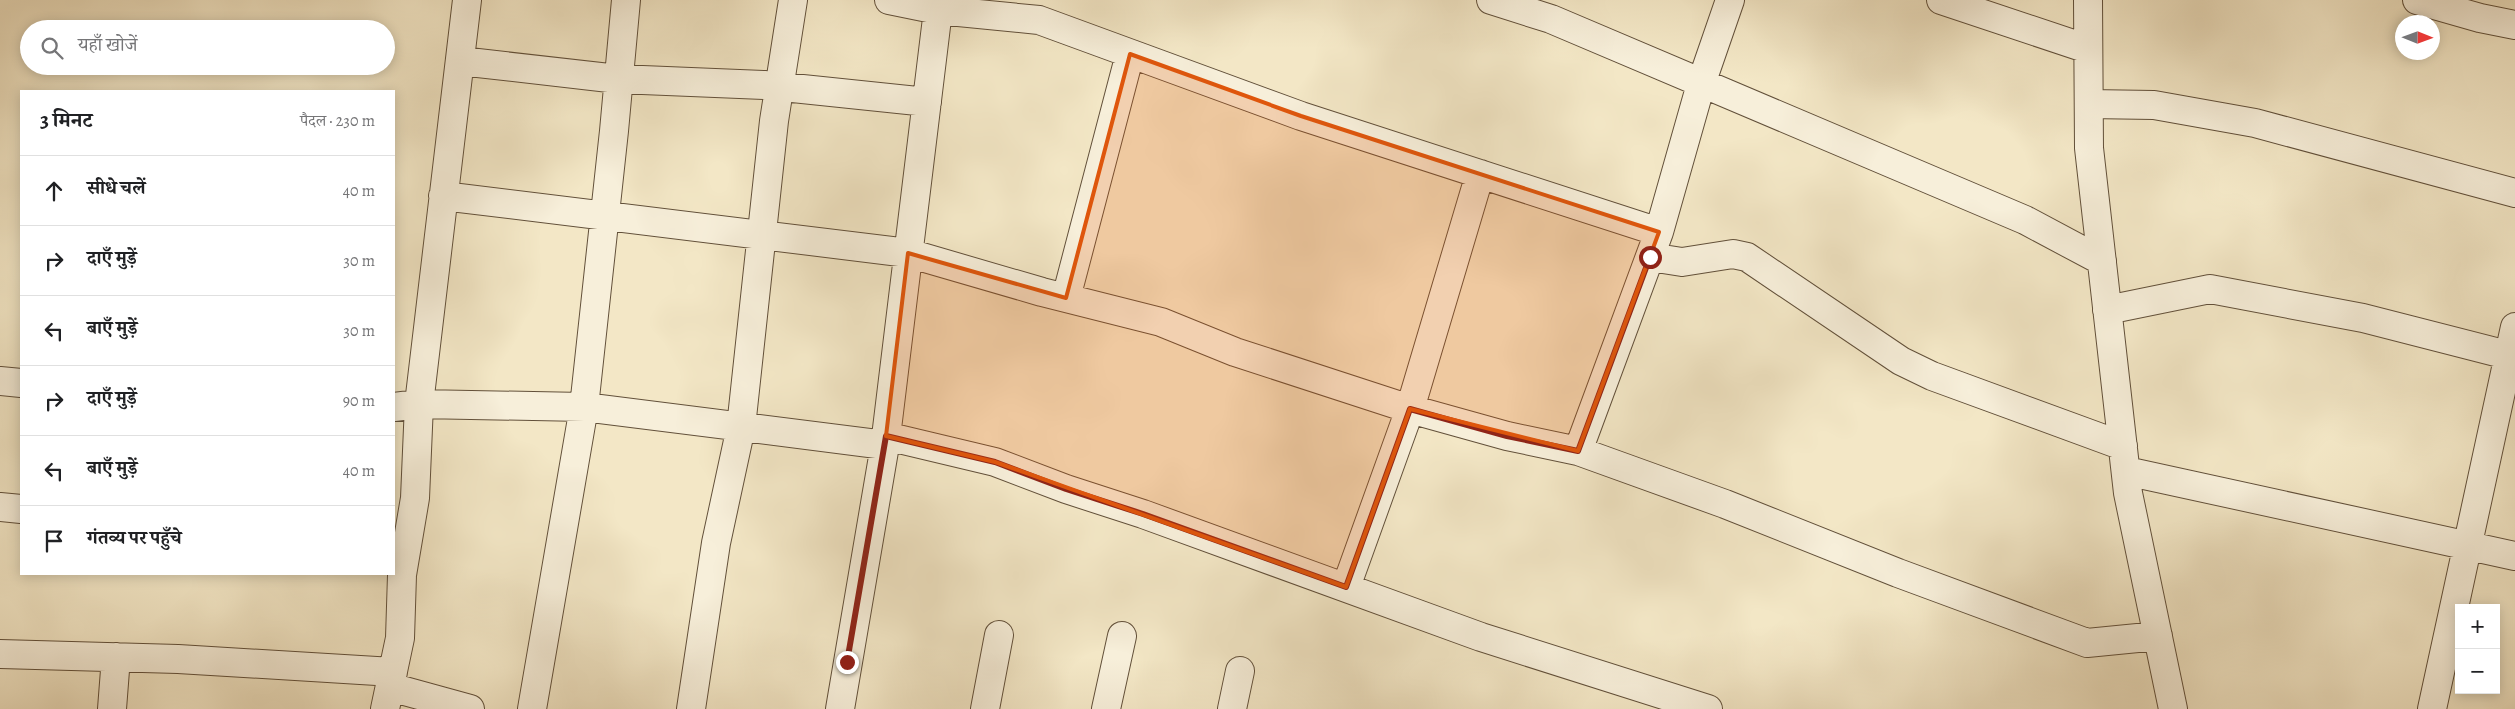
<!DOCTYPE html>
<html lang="hi">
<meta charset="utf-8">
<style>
body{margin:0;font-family:Alegreya,"Noto Serif Devanagari",serif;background:#f6f6f6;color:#202124}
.controls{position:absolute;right:15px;bottom:15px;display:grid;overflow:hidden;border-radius:0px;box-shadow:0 2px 12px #0003}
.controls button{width:45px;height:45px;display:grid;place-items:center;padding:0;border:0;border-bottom:1px solid #e0e0e0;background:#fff;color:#202124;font:25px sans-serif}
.compass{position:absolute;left:2395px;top:15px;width:45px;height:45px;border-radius:50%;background:#fff;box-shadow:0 2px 12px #0003;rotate:91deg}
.stop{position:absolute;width:15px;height:15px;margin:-11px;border:4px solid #8f2418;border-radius:50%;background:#fff}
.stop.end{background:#8f2418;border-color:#fff;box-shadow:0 1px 5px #0008}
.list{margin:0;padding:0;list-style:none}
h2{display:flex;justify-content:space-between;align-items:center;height:65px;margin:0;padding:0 20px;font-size:21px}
h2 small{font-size:16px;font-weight:400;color:#757577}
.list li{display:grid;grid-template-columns:32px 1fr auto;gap:15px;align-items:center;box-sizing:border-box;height:70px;padding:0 20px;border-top:1px solid #e0e0e0}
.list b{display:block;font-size:19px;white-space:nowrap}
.list em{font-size:16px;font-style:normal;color:#757577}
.icon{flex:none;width:28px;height:28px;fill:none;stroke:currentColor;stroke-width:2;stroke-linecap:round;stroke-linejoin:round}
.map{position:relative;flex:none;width:2515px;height:709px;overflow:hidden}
.search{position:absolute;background:#fff;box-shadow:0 2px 12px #0003;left:20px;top:20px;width:375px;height:55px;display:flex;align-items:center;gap:12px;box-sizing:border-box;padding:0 18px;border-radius:28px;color:#757577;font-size:19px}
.panel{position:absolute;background:#fff;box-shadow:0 2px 12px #0003;left:20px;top:90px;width:375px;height:485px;border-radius:0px}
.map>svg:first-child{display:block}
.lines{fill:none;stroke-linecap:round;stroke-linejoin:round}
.minor-casing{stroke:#62503a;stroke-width:30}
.minor{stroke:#f7efda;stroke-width:28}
.route{stroke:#8f2418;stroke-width:6}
.marked{fill:#df560c;fill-opacity:0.2;stroke:#df560c;stroke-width:4;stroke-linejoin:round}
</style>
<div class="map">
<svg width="2515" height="709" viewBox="0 0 2515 709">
<rect width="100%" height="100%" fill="#f3e7c6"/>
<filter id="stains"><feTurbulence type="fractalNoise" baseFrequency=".004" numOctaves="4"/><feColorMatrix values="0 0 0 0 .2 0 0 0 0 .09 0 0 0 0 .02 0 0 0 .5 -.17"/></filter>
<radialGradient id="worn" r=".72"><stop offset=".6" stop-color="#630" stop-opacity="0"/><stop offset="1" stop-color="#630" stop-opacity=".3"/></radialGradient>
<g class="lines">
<defs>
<path id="minor" d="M467,0L419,404L584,407L885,445L938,10L889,0
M1491,0L1551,19L2025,220L2102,261
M1941,0L2088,49
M2088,0L2089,148L2128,493L2173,709
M2417,0L2480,18L2515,25
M938,10L1039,20L1301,116L1659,232L1578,451
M460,61L618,79L764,85L927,102
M2089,104L2154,105L2255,123L2515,193
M443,196L908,253L1042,292L1161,322L1235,352L1410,409L1507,436L1578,451L1725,504L1898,573L2087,643L2158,636
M1659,232L1701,84L1730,0
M1650,257L1682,262L1733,254L1747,257L1901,361L1932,376L2123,446
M1066,298L1130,54
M2107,310L2210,289L2363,318L2515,357
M0,381L21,383
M886,436L995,462L1066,489L1143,514L1481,637L1708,709
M2126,471L2515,556
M0,507L21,509
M1346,587L1410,409L1480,174
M0,654L178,659L393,672
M390,687L470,709
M112,709L116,657
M385,709L400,638L402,575L415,498L419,404L394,407
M532,709L584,407L614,131L626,0
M691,709L716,543L741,427L774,121L793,0
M840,709L885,445
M985,709L999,635
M1106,709L1122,636
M1232,709L1240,671
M2432,709L2515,327"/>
</defs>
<!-- minor casing -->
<use href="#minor" class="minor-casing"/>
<!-- minor -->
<use href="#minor" class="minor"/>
</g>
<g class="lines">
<!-- route -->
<path class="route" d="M847,662L886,436L995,462L1066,489L1143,514L1346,587L1410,409L1507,436L1578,451L1650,257"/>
</g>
<!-- marked area -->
<path class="marked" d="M1130,54L1301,116L1659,232L1578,451L1410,409L1346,587L995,462L886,436L908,253L1066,298Z"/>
<rect width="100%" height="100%" filter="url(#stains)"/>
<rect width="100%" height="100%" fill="url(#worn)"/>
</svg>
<div class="controls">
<button>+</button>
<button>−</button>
</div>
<svg class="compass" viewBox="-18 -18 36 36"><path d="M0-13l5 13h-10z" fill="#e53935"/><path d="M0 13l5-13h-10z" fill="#757577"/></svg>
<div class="stop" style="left:1650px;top:257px"></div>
<div class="stop end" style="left:847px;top:662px"></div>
<div class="search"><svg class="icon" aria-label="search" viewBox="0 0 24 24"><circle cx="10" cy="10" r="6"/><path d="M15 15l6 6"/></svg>यहाँ खोजें</div>
<section class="panel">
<h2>3 मिनट<small>पैदल · 230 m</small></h2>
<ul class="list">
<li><svg class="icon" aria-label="ahead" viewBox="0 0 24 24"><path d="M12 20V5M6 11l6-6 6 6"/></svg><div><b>सीधे चलें</b></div><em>40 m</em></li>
<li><svg class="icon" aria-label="right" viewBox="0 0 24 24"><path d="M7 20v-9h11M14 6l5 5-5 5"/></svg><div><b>दाएँ मुड़ें</b></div><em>30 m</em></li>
<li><svg class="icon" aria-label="left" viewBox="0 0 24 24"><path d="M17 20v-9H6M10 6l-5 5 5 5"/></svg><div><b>बाएँ मुड़ें</b></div><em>30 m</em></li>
<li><svg class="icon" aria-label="right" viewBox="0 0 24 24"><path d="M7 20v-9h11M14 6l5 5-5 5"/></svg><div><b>दाएँ मुड़ें</b></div><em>90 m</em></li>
<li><svg class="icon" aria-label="left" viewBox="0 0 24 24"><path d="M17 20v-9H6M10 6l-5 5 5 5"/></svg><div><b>बाएँ मुड़ें</b></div><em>40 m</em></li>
<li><svg class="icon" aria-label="arrive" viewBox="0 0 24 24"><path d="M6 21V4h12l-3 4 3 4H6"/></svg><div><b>गंतव्य पर पहुँचे</b></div></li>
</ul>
</section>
</div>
